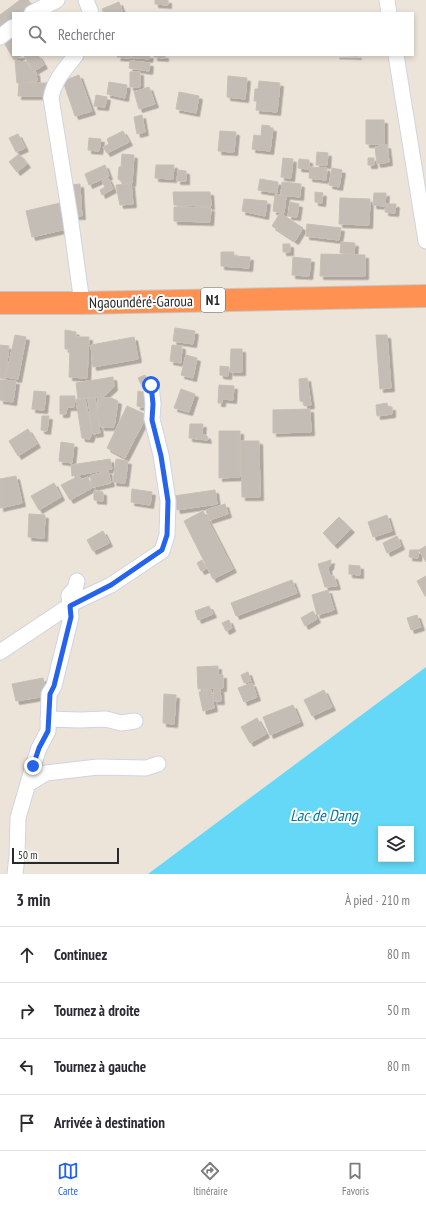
<!DOCTYPE html>
<html lang="fr">
<meta charset="utf-8">
<style>
body{margin:0;font-family:"PT Sans Narrow",sans-serif;background:#f2f2f3;color:#2b2b33}
.controls{position:absolute;right:12px;bottom:12px;display:grid;overflow:hidden;border-radius:0px;box-shadow:0 2px 6px #0003}
.controls button{width:36px;height:36px;display:grid;place-items:center;padding:0;border:0;border-bottom:1px solid #e1e1e2;background:#fff;color:#2b2b33;font:20px sans-serif}
.scale{position:absolute;left:12px;bottom:10px;width:107px;box-sizing:border-box;padding-left:4px;border:2px solid #292929;border-top:0;font-size:11px;line-height:14px;white-space:nowrap;color:#292929;-webkit-text-stroke:3px #fff;paint-order:stroke}
.stop{position:absolute;width:12px;height:12px;margin:-9px;border:3px solid #2563eb;border-radius:50%;background:#fff}
.stop.end{background:#2563eb;border-color:#fff;box-shadow:0 1px 4px #0008}
.list{margin:0;padding:0;list-style:none}
h2{display:flex;justify-content:space-between;align-items:center;height:52px;margin:0;padding:0 16px;font-size:17px}
h2 small{font-size:13px;font-weight:400;color:#7c7c81}
.list li{display:grid;grid-template-columns:26px 1fr auto;gap:12px;align-items:center;box-sizing:border-box;height:56px;padding:0 16px;border-top:1px solid #e1e1e2}
.list b{display:block;font-size:15px;white-space:nowrap}
.list em{font-size:13px;font-style:normal;color:#7c7c81}
.icon{flex:none;width:22px;height:22px;fill:none;stroke:currentColor;stroke-width:2;stroke-linecap:round;stroke-linejoin:round}
.map{position:relative;flex:none;width:426px;height:874px;overflow:hidden}
.search{position:absolute;background:#fff;box-shadow:0 2px 6px #0003;left:12px;right:12px;top:12px;height:44px;display:flex;align-items:center;gap:10px;box-sizing:border-box;padding:0 14px;border-radius:0px;color:#7c7c81;font-size:15px}
.sheet{height:276px;background:#fff}
nav{display:flex;justify-content:space-around;align-items:center;box-sizing:border-box;height:56px;border-top:1px solid #e1e1e2;background:#fff;font-size:11px;color:#7c7c81}
nav a{display:grid;justify-items:center;gap:2px}
nav .on{color:#2563eb}
.map>svg:first-child{display:block}
.water{fill:#64d8f6;fill-rule:evenodd}
.building{fill:#c4bdb6;stroke:#c8bfb3;filter:url(#shadow)}
.lines{fill:none;stroke-linecap:round;stroke-linejoin:round}
.minor-casing{stroke:#cfd4e3;stroke-width:17}
.highway-casing{stroke:#c7c7c7;stroke-width:24}
.minor{stroke:#fff;stroke-width:15}
.highway{stroke:#ff9252;stroke-width:22}
.route{stroke:#2563eb;stroke-width:5}
.labels{text-anchor:middle;stroke-width:4;stroke-linejoin:round;paint-order:stroke}
.shield{fill:#fff;stroke:#696969;stroke-width:1}
.shield-label{font-size:14px;font-weight:bold;fill:#292929}
.street-label{font-size:15px;fill:#292929;stroke:#fff}
.water-label{font-size:16px;font-style:italic;fill:#0475a1;stroke:#fff}
</style>
<div class="map">
<svg width="426" height="874" viewBox="0 0 426 874">
<defs>
<filter id="shadow"><feDropShadow dx="3.5" dy="3.5" stdDeviation="0" flood-color="#0004"/></filter>
</defs>
<rect width="100%" height="100%" fill="#ece3d9"/>
<!-- water -->
<path class="water" d="M426,667V874H148ZM381,829H411V859H381Z"/>
<!-- building -->
<path class="building" d="M20,0H28L32,5L21,13H13V19L0,30V15Z
M155,0H168V5L155,4Z
M119,2L123,13H104L102,9Z
M12,36L13,55H23L14,60L3,41Z
M26,55H38L44,65L34,71L24,56Z
M118,55H130V58L117,57Z
M131,55H150L149,59L131,57Z
M154,55H165V58L154,57Z
M336,55H358V56Z
M15,61L27,62L32,72H36L37,81L17,83Z
M130,61L150,63L149,71L129,68Z
M130,72H140V87H130Z
M79,75L92,111L75,116L63,81Z
M228,76L247,78L245,99L227,97Z
M259,81L280,83L277,112L256,110L257,101H254L255,89H258Z
M109,82L127,85L125,98L107,94Z
M19,83H49L47,96H18Z
M149,87L155,104L139,109L134,92Z
M179,92L199,96L196,113L176,109Z
M96,95L107,97L105,107L94,106Z
M142,115L145,132L137,134L134,117Z
M366,120H384V144H366Z
M262,125L270,126V128H273L270,151L252,149L254,135L261,136Z
M123,131L129,142L107,153L103,147L109,144L107,139Z
M220,131L236,132L234,152L218,151Z
M18,134L25,148L16,152L9,138Z
M89,138L101,139L99,151L88,150Z
M387,145L389,162L377,164L375,147Z
M317,152L328,153L327,165H316Z
M19,154L27,164L17,172L9,162Z
M122,154L134,155L132,183H125L118,179L119,167H121Z
M283,158L293,159L291,178L281,177Z
M368,158H374V165H368Z
M299,159L309,160V169L298,168Z
M105,165L109,176L89,185L85,174Z
M156,165H174L173,179L155,178Z
M310,167L327,168L326,180L309,178Z
M332,168L342,170L339,187L329,185Z
M178,170L186,171V181H177Z
M108,178L113,189L102,195L100,190L105,187L102,181Z
M260,179L278,182L277,193L258,190Z
M282,182L301,184L300,197L281,195Z
M80,184L81,204H72L71,185Z
M131,184L133,204L120,205L116,185Z
M173,192H210L211,206L174,205Z
M315,192L323,193L322,203L315,202Z
M374,193H386L385,206L373,205Z
M275,195L286,196L284,213L273,211Z
M340,198L370,199L369,225L339,224Z
M244,199L267,201L265,216L242,211Z
M290,202L299,204L297,217L288,216Z
M60,203L66,229L32,237L26,211Z
M74,204H81L82,216H75Z
M386,204H396L395,213L385,212Z
M174,207L211,208L210,222L174,221Z
M280,213L303,228L295,241L272,226Z
M307,224L341,228L339,240L306,236Z
M341,242L355,243L354,254L340,253Z
M283,244H290V252H283Z
M221,252H234L233,256L250,257L249,268L221,266Z
M321,254L365,255V276H320Z
M293,257L311,259L309,276L292,275Z
M175,328L195,331L193,344L173,341Z
M65,330L76,332V337H89L87,378L69,377L70,349H65Z
M15,335L26,337L18,379L6,377Z
M376,335H387L391,388L380,389Z
M134,337L138,359L93,367L91,345Z
M0,345L9,346L5,379L0,378Z
M172,345L182,346L181,363L170,361Z
M231,349H242V372H230Z
M186,355L197,358L193,378L181,375Z
M220,366L229,367L228,376L220,375Z
M145,375L150,385L143,388L138,378Z
M113,377L114,387L104,396L78,399L76,383Z
M307,378L311,405L304,406V402L300,401L299,379Z
M0,380L16,381L13,402L0,400Z
M219,385L234,386L233,400L222,399V403H218Z
M181,389L195,394L189,412L174,408Z
M34,391L46,392L44,410L32,409Z
M138,391L150,394L148,408L137,406Z
M60,396H75L74,407H67L66,414H60Z
M95,398L100,433L93,434L88,399Z
M98,398H111L118,401L114,427H101L98,414Z
M85,399L92,433L90,439L82,438L76,400Z
M387,403L388,407H392V414L377,416L376,405Z
M127,406L147,415L125,458L107,448Z
M310,409L311,432L273,433V410Z
M42,416H49L47,431L41,430Z
M190,424H203L202,434L207,436L208,440L189,438Z
M28,429L37,444L18,456L9,441Z
M219,431H240V477L219,478Z
M241,441H259L260,497H242Z
M61,442L74,444L72,463L59,461Z
M110,459L112,469L72,476L71,465Z
M116,459L128,461L125,483L113,482Z
M108,471L111,483L93,487L90,476Z
M16,476L22,503L0,508V479Z
M79,476L81,480L88,477L92,488L70,500L61,485Z
M54,483L61,497L39,510L31,496Z
M132,489L152,492L150,505L131,502Z
M215,490L217,504L177,510L174,496Z
M94,491L103,492V501L94,500Z
M225,504L228,514L209,520L206,510Z
M203,511L233,569L213,579L184,521Z
M29,514L45,515L44,538L28,537Z
M387,515L392,531L373,537L368,522Z
M339,517L351,529L334,545L323,533Z
M103,531L109,543L93,551L87,540Z
M397,536L401,546L387,553L383,543Z
M426,546V562L419,550Z
M410,550H419L418,558L409,557Z
M202,560L206,569L201,571L197,563Z
M331,560L330,566L328,568L329,573L331,576H334L337,586L325,587L318,564Z
M349,565L360,566V575L349,574Z
M426,576V596H425L417,581Z
M292,580L297,593L236,616L231,603Z
M328,590L334,610L317,615L312,595Z
M209,606L213,614L198,620L195,611Z
M313,611L317,619L305,626L301,618Z
M417,615L421,627L411,630L407,618Z
M229,620L232,628L226,631L222,623Z
M218,666V675H223V688L198,689L197,667Z
M248,672L251,681L244,683L241,675Z
M43,678L46,696L16,701L12,684Z
M252,683L257,697L244,702L238,688Z
M214,689H220L221,701H214Z
M211,690L214,708L203,711L199,692Z
M324,690L332,707L312,716L304,700Z
M164,694L176,695L174,724L163,723Z
M293,705L300,722L270,735L263,717Z
M257,718L266,734L250,743L241,727Z"/>
<g class="lines">
<defs>
<path id="minor" d="M86,0L91,13
M387,0L389,13
M32,13L57,0
M0,37L13,27
M76,55C66,68 54,80 51,98L70,216L82,303
M396,55L426,241
M0,652L75,602L111,585L162,551L167,535L168,501L161,455L152,419L153,404L151,385
M48,719L80,720L106,719L121,723L135,721
M28,784L46,773L98,767L146,768L158,764
M15,874L17,856L18,818L33,766L39,748L48,731L49,694L54,686L71,617L69,595L75,589L77,581"/>
<path id="highway" d="M0,303H82L426,296"/>
</defs>
<!-- minor casing -->
<use href="#minor" class="minor-casing"/>
<!-- highway casing -->
<use href="#highway" class="highway-casing"/>
<!-- minor -->
<use href="#minor" class="minor"/>
<!-- highway -->
<use href="#highway" class="highway"/>
</g>
<g class="lines">
<!-- route -->
<path class="route" d="M33,766L39,748L48,731L50,694L54,686L71,617L70,606L111,585L162,550L167,535L168,501L161,456L152,420L153,404L151,385"/>
</g>
<g class="labels">
<!-- shield labels -->
<rect class="shield" x="201" y="288" width="24" height="24" rx="3"/>
<g class="shield-label">
<text x="213" y="305">N1</text>
</g>
<!-- street labels -->
<g class="street-label">
<text transform="translate(141 302) rotate(-1)" y="5">Ngaoundéré-Garoua</text>
</g>
<!-- water labels -->
<g class="water-label">
<text x="324" y="821">Lac de Dang</text>
</g>
</g>
</svg>
<div class="controls">
<button><svg class="icon" aria-label="layers" viewBox="0 0 24 24"><path d="M12 4l9 5-9 5-9-5zM3 14l9 5 9-5"/></svg></button>
</div>
<div class="scale">50 m</div>
<div class="stop" style="left:151px;top:385px"></div>
<div class="stop end" style="left:33px;top:766px"></div>
<div class="search"><svg class="icon" aria-label="search" viewBox="0 0 24 24"><circle cx="10" cy="10" r="6"/><path d="M15 15l6 6"/></svg>Rechercher</div>
</div>
<section class="sheet">
<h2>3 min<small>À pied · 210 m</small></h2>
<ul class="list">
<li><svg class="icon" aria-label="ahead" viewBox="0 0 24 24"><path d="M12 20V5M6 11l6-6 6 6"/></svg><div><b>Continuez</b></div><em>80 m</em></li>
<li><svg class="icon" aria-label="right" viewBox="0 0 24 24"><path d="M7 20v-9h11M14 6l5 5-5 5"/></svg><div><b>Tournez à droite</b></div><em>50 m</em></li>
<li><svg class="icon" aria-label="left" viewBox="0 0 24 24"><path d="M17 20v-9H6M10 6l-5 5 5 5"/></svg><div><b>Tournez à gauche</b></div><em>80 m</em></li>
<li><svg class="icon" aria-label="arrive" viewBox="0 0 24 24"><path d="M6 21V4h12l-3 4 3 4H6"/></svg><div><b>Arrivée à destination</b></div></li>
</ul>
</section>
<nav>
<a class="on"><svg class="icon" aria-label="map" viewBox="0 0 24 24"><path d="M3 6l6-2 6 2 6-2v14l-6 2-6-2-6 2zM9 4v14M15 6v14"/></svg>Carte</a>
<a><svg class="icon" aria-label="directions" viewBox="0 0 24 24"><path d="M12 3l9 9-9 9-9-9zM9 14v-3h6M13 9l2 2-2 2"/></svg>Itinéraire</a>
<a><svg class="icon" aria-label="saved" viewBox="0 0 24 24"><path d="M7 4h10v16l-5-4-5 4z"/></svg>Favoris</a>
</nav>
